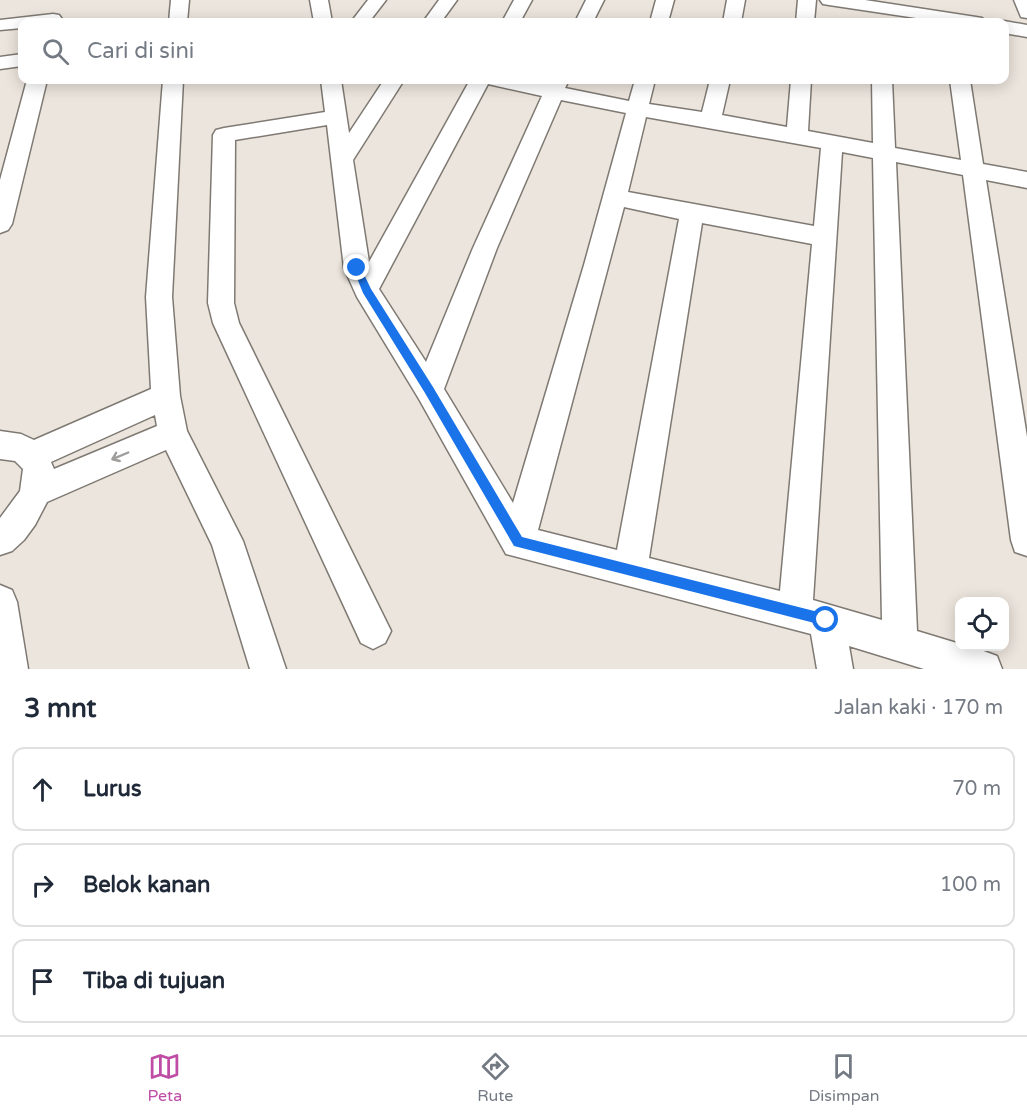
<!DOCTYPE html>
<html lang="id">
<meta charset="utf-8">
<style>
body{margin:0;font-family:"Varela Round",sans-serif;background:#f2f2f3;color:#1f2937}
.controls{position:absolute;right:18px;bottom:18px;display:grid;overflow:hidden;border-radius:12px;box-shadow:0 3px 15px #0003}
.controls button{width:54px;height:54px;display:grid;place-items:center;padding:0;border:0;border-bottom:2px solid #e0e1e3;background:#fff;color:#1f2937;font:30px sans-serif}
.stop{position:absolute;width:18px;height:18px;margin:-14px;border:4px solid #1a73e8;border-radius:50%;background:#fff}
.stop.end{background:#1a73e8;border-color:#fff;box-shadow:0 2px 6px #0008}
.list{margin:0;padding:0;list-style:none}
h2{display:flex;justify-content:space-between;align-items:center;height:78px;margin:0;padding:0 24px;font-size:26px}
h2 small{font-size:20px;font-weight:400;color:#747a83}
.list li{display:grid;grid-template-columns:39px 1fr auto;gap:18px;align-items:center;box-sizing:border-box;height:84px;margin:0 12px 12px;padding:0 12px;border:2px solid #e0e1e3;border-radius:12px}
.list b{display:block;font-size:22px;white-space:nowrap}
.list em{font-size:20px;font-style:normal;color:#747a83}
.icon{flex:none;width:33px;height:33px;fill:none;stroke:currentColor;stroke-width:2;stroke-linecap:round;stroke-linejoin:round}
.map{position:relative;flex:none;width:1027px;height:669px;overflow:hidden}
.search{position:absolute;background:#fff;box-shadow:0 3px 15px #0003;left:18px;right:18px;top:18px;height:66px;display:flex;align-items:center;gap:15px;box-sizing:border-box;padding:0 21px;border-radius:12px;color:#747a83;font-size:22px}
.sheet{height:366px;background:#fff}
nav{display:flex;justify-content:space-around;align-items:center;box-sizing:border-box;height:84px;border-top:2px solid #e0e1e3;background:#fff;font-size:16px;color:#747a83}
nav a{display:grid;justify-items:center;gap:3px}
nav .on{color:#bf4ca5}
.map>svg:first-child{display:block}
.lines{fill:none;stroke-linecap:round;stroke-linejoin:round}
.minor-casing{stroke:#7e7972;stroke-width:3}
.minor{fill:#fff;fill-rule:evenodd}
.oneway{stroke:#9e9d9c}
.route{fill:#1a73e8}
</style>
<div class="map">
<svg width="1027" height="669" viewBox="0 0 1027 669">
<rect width="100%" height="100%" fill="#ece5dd"/>
<g class="lines">
<defs>
<path id="minor" d="M171,0H189L187,22H169Z
M310,0H328L332,22H314Z
M368,0H386L369,22H351Z
M439,0H457L441,22H423Z
M514,0H532L520,22H502Z
M586,0H604L593,22H575Z
M656,0H674L668,22H650Z
M727,0H745L741,22H723Z
M798,0H816L814,22H796Z
M820,0H865L976,17L982,18L985,22H943L829,5L823,4Z
M1014,0H1027V18L1021,17Z
M53,14L59,15L62,19L60,22H22V28L0,30V20Z
M1004,21L1027,25V37L1004,33V22H1000Z
M22,54V66L0,69V57Z
M27,80H47L12,224L8,230L0,233V180Z
M163,80H183L172,297L180,396L187,431L243,541L286,669H250L212,545L166,450L47,502L35,525L24,540L12,551L0,555V518L20,491L23,469L15,461L0,459V431L21,434L34,440L151,389L146,297ZM155,415L157,426L54,469L51,462Z
M321,80H341L349,133L384,80H404L353,160L369,262L470,80H523L547,84L549,80H569L565,88L629,101L635,80H655L649,104L702,112L710,80H730L722,115L787,127L791,80H811L808,131L873,143L872,80H892L895,148L961,160L950,80H970L983,164L1027,172V188L986,180L1027,437V556L1015,552L1011,540L963,175L896,162L917,631L960,644V646H970L997,656L1002,669H924L849,646L853,669H817L811,634L506,554L419,399L357,297L344,268L327,125L235,140L234,303L239,323L391,631L385,643L373,649L361,643L213,323L208,303L213,135L216,130L224,128L325,112ZM488,84L542,96L473,248L426,362L379,289ZM561,100L626,113L584,265L513,503L444,389L497,248ZM646,117L821,148L814,226L628,192ZM842,152L873,158L882,620L813,600ZM624,207L679,219L617,550L538,530ZM702,223L812,244L780,591L649,558Z
M0,585L12,590L17,602L28,669H0Z"/>
</defs>
<!-- minor casing -->
<use href="#minor" class="minor-casing"/>
<!-- minor -->
<use href="#minor" class="minor"/>
</g>
<!-- one-way arrows -->
<defs><path id="oneway-shaft" d="M-6 0H5M1.5-3L5.5 0L1.5 3" fill="none" stroke-width="1.6" stroke-linecap="round" stroke-linejoin="round" transform="scale(1.5)"/></defs>
<use class="oneway" href="#oneway-shaft" transform="translate(120 456) rotate(157)"/>
<!-- route -->
<path class="route" d="M357,265L360,266L371,289L433,387L522,537L826,614L830,615L832,620L830,624L826,626L514,546L425,393L363,293L353,268Z"/>
</svg>
<div class="controls">
<button><svg class="icon" aria-label="locate" viewBox="0 0 24 24"><circle cx="12" cy="12" r="6"/><path d="M12 2v4M12 18v4M2 12h4M18 12h4"/></svg></button>
</div>
<div class="stop" style="left:826px;top:620px"></div>
<div class="stop end" style="left:357px;top:268px"></div>
<div class="search"><svg class="icon" aria-label="search" viewBox="0 0 24 24"><circle cx="10" cy="10" r="6"/><path d="M15 15l6 6"/></svg>Cari di sini</div>
</div>
<section class="sheet">
<h2>3 mnt<small>Jalan kaki · 170 m</small></h2>
<ul class="list">
<li><svg class="icon" aria-label="ahead" viewBox="0 0 24 24"><path d="M12 20V5M6 11l6-6 6 6"/></svg><div><b>Lurus</b></div><em>70 m</em></li>
<li><svg class="icon" aria-label="right" viewBox="0 0 24 24"><path d="M7 20v-9h11M14 6l5 5-5 5"/></svg><div><b>Belok kanan</b></div><em>100 m</em></li>
<li><svg class="icon" aria-label="arrive" viewBox="0 0 24 24"><path d="M6 21V4h12l-3 4 3 4H6"/></svg><div><b>Tiba di tujuan</b></div></li>
</ul>
</section>
<nav>
<a class="on"><svg class="icon" aria-label="map" viewBox="0 0 24 24"><path d="M3 6l6-2 6 2 6-2v14l-6 2-6-2-6 2zM9 4v14M15 6v14"/></svg>Peta</a>
<a><svg class="icon" aria-label="directions" viewBox="0 0 24 24"><path d="M12 3l9 9-9 9-9-9zM9 14v-3h6M13 9l2 2-2 2"/></svg>Rute</a>
<a><svg class="icon" aria-label="saved" viewBox="0 0 24 24"><path d="M7 4h10v16l-5-4-5 4z"/></svg>Disimpan</a>
</nav>
